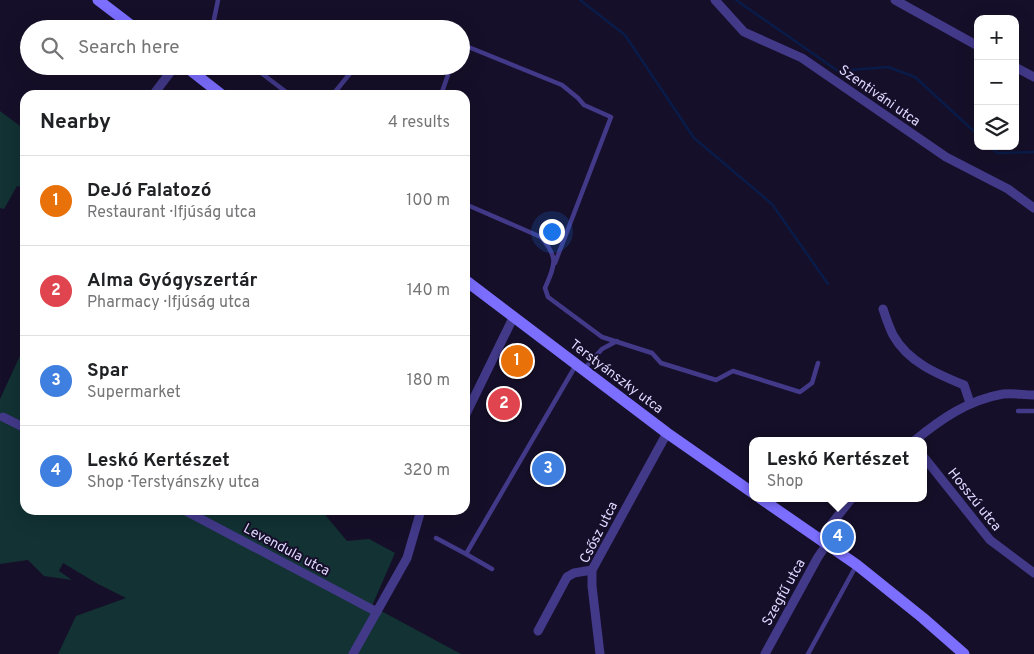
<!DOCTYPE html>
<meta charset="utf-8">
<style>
body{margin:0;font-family:Overpass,sans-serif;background:#f2f2f2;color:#202124}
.controls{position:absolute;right:15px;top:15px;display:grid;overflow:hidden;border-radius:10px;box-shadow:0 5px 20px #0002}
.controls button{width:45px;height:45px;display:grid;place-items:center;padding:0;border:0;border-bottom:1px solid #e0e0e0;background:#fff;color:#202124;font:25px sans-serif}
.you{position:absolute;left:551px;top:231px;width:18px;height:18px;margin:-12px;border:4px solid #fff;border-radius:50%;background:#1a73e8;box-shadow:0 0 0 8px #1a73e833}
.badge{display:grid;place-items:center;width:32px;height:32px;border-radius:50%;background:#d93025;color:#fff;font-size:16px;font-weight:700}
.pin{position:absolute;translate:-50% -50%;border:2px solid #fff;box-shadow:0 1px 5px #0006}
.popup{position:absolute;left:749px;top:437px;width:178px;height:65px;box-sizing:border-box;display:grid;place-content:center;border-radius:10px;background:#fff;filter:drop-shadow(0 1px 4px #0005);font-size:16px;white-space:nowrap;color:#757577}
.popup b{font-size:19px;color:#202124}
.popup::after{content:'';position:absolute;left:50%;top:100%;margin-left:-10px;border:10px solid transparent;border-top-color:#fff}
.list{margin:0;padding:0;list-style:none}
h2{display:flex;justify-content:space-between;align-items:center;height:65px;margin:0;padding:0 20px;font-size:21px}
h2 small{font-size:16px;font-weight:400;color:#757577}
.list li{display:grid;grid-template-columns:32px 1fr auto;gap:15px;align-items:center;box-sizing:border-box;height:90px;padding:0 20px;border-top:1px solid #e0e0e0}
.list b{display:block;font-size:19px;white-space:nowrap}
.list p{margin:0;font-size:16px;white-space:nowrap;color:#757577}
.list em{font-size:16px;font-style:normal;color:#757577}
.icon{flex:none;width:28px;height:28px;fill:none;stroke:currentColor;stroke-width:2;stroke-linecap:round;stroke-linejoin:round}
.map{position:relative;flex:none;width:1034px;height:654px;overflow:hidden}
.search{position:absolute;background:#fff;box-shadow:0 5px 20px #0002;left:20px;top:20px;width:450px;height:55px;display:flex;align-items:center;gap:12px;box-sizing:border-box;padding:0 18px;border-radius:28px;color:#757577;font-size:19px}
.panel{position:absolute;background:#fff;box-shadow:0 5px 20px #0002;left:20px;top:90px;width:450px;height:425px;border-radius:15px}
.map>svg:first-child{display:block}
.green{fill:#123233}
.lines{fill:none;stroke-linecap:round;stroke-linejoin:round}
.stream{stroke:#091b48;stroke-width:2.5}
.service{stroke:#423989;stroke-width:4.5}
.minor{stroke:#423989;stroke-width:9}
.secondary{stroke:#7c6eff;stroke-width:11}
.labels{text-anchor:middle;stroke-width:4;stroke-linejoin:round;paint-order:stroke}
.street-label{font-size:14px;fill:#dfd7ff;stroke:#160f29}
</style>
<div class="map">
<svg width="1034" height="654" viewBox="0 0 1034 654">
<rect width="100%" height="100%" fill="#160f29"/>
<!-- green -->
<path class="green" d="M0,111L24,129L21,135L25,137V180L21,187L17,186L4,209L0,208Z
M25,345V510H321L347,541L369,539L395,553L372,606L461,654H58L76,616L126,598L98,584L63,563L59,571L72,580L44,576L28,560L0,564V399Z"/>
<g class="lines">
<!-- stream -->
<path class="stream" d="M580,0L625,35L694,138L772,204L828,284
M736,0L838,71L888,67L915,77L978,135
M990,146L997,153L1034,152"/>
<!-- service -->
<path class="service" d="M212,29L218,0
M394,29L407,26L421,29
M461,44L562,85L578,98L584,105L611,117L555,263
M252,66L290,95
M335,92L356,66
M333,95L335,92L339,95
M441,95L451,66
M465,204L541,237C559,258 555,265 545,288L548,297L602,337L652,353L661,363L716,380L733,371L800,392L812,383L818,363
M584,369L602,349L617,341
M1018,411H1034
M436,538L466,554
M492,569L466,554L576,365
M808,654L856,566"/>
<!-- minor -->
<path class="minor" d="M715,0L744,32L802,58L946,157L1008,189L1034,208
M895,0L978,46
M1015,67L1034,77
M153,95L175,66
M883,309C886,318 889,327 893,335C908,362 937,374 964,385L970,403
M465,416L513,318
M3,417L25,428
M914,441C941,419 968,400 1003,394C1013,393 1024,395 1034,395
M923,456L990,540L1034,573
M184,510L377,612
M820,540L825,532L852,498
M538,631L567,577L574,573L592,570
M353,654L407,558L421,510
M600,654L592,586V570L667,433
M765,654L818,557L827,544"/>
<!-- secondary -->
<path class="secondary" d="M98,0L136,29
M185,66L222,95
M465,280L667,433L753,493
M760,498L857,565L923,618L964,654"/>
</g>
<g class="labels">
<!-- street labels -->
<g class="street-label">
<text transform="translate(880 95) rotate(35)" y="5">Szentiváni utca</text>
<text transform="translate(617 376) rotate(37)" y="5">Terstyánszky utca</text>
<text transform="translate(975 499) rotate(51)" y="5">Hosszú utca</text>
<text transform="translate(598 532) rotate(-63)" y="5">Csősz utca</text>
<text transform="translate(287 549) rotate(28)" y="5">Levendula utca</text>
<text transform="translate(783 592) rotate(-61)" y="5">Szegfű utca</text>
</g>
</g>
</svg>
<div class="controls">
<button>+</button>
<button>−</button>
<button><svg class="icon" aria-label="layers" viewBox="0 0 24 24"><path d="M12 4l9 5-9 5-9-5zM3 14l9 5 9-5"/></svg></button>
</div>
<div class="you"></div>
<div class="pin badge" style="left:517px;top:361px;background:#e8710a">1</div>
<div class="pin badge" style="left:504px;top:404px;background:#e0444e">2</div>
<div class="pin badge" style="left:548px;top:469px;background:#3f7fe0">3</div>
<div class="pin badge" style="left:838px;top:537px;background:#3f7fe0">4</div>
<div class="popup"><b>Leskó Kertészet</b>Shop</div>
<div class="search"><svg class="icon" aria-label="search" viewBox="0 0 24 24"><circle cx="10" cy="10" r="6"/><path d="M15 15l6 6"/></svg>Search here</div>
<section class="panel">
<h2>Nearby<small>4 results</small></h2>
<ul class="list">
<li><span class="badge" style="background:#e8710a">1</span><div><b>DeJó Falatozó</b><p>Restaurant · Ifjúság utca</p></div><em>100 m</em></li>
<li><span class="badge" style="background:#e0444e">2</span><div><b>Alma Gyógyszertár</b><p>Pharmacy · Ifjúság utca</p></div><em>140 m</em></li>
<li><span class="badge" style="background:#3f7fe0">3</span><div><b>Spar</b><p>Supermarket</p></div><em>180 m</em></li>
<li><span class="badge" style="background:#3f7fe0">4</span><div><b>Leskó Kertészet</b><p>Shop · Terstyánszky utca</p></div><em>320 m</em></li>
</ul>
</section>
</div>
